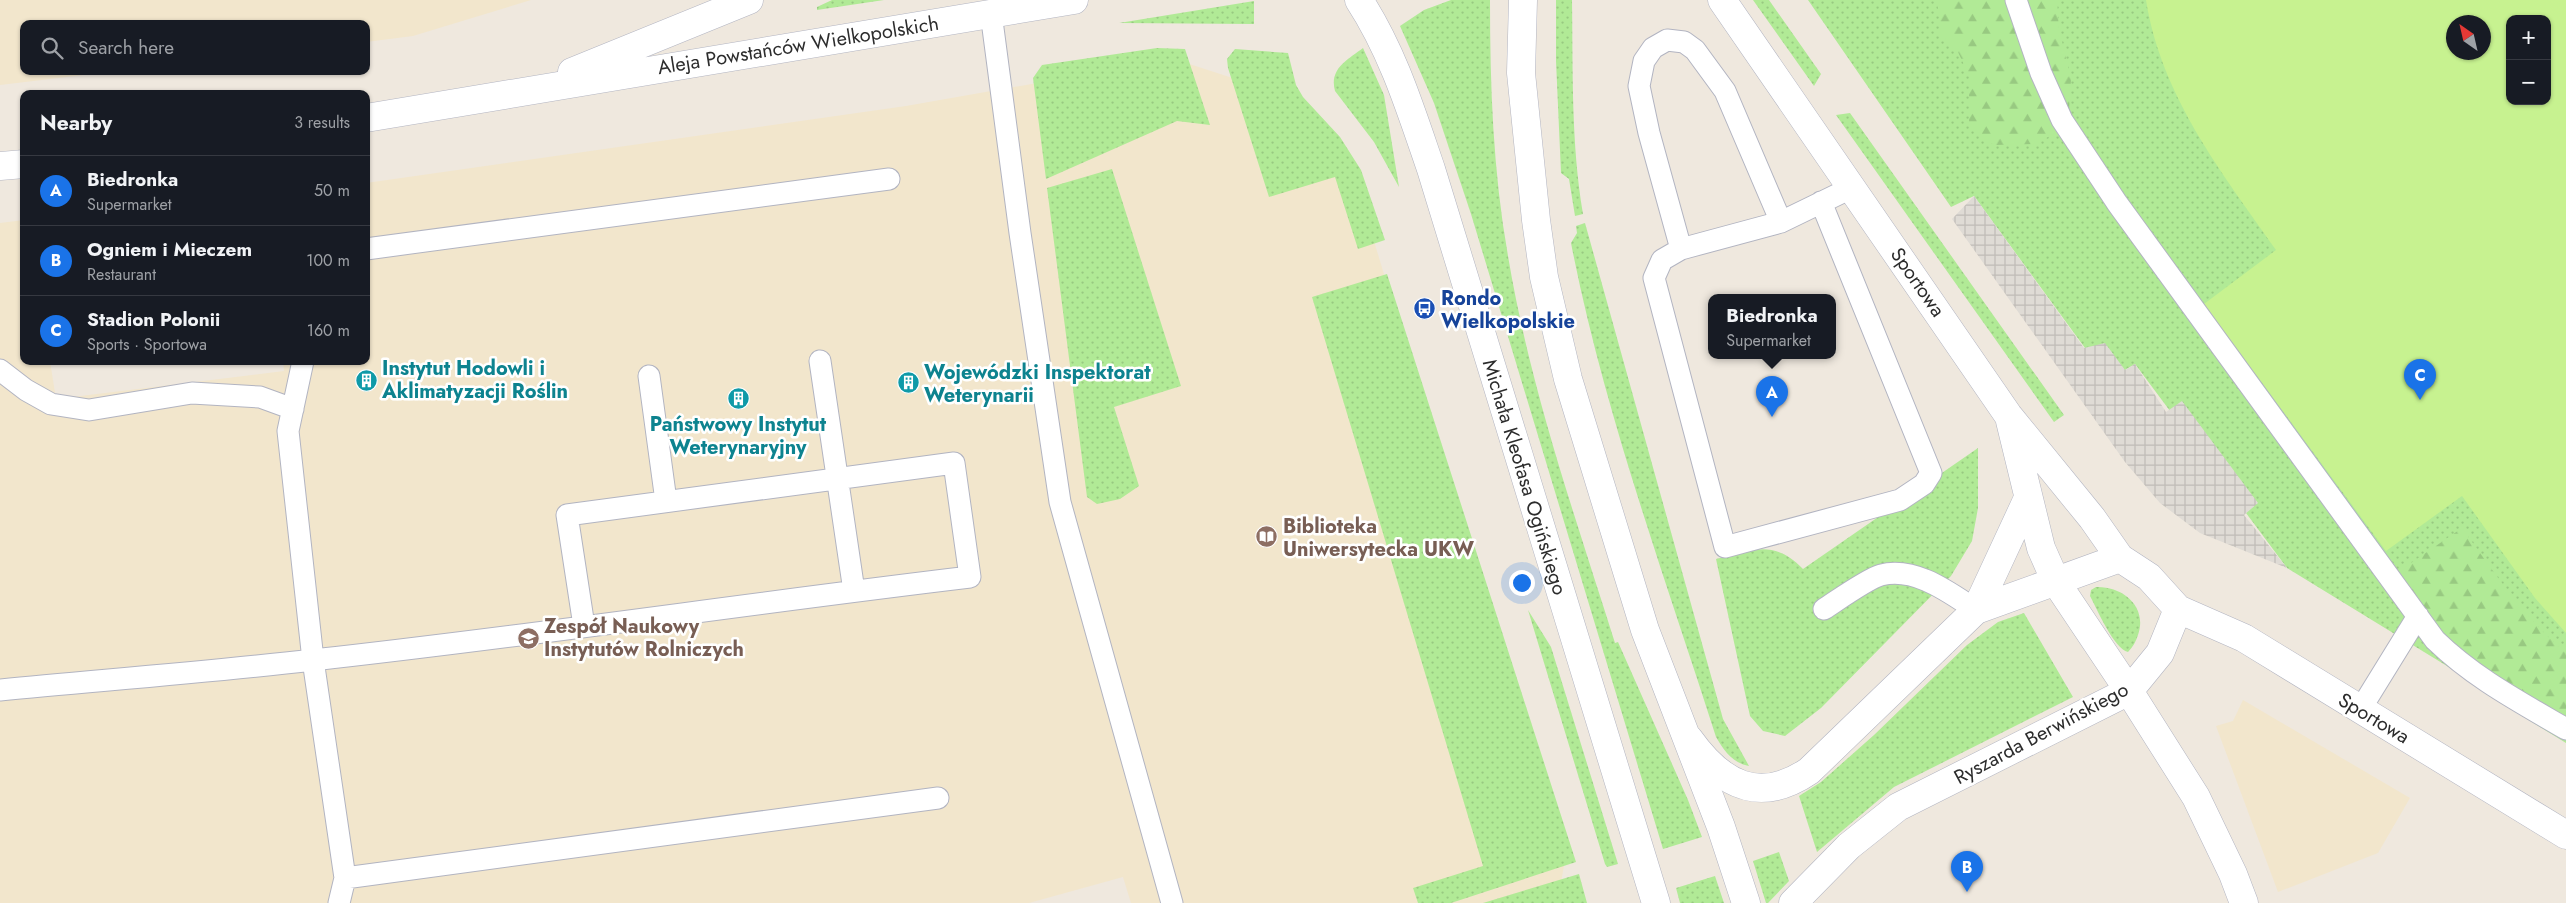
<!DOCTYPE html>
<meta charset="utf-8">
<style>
body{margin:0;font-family:Jost,sans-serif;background:#20242c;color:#f1f3f6}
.controls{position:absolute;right:15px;top:15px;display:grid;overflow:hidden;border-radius:10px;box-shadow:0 1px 4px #0004}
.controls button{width:45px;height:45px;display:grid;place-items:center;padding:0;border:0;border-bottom:1px solid #363941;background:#171b24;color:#f1f3f6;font:25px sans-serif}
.compass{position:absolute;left:2446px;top:15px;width:45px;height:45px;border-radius:50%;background:#171b24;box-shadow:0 1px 4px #0004;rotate:326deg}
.you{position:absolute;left:1521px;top:582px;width:18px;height:18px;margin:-12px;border:4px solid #fff;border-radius:50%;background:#1a73e8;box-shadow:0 0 0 8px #1a73e833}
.badge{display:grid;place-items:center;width:32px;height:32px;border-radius:50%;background:#1a73e8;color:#fff;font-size:16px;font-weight:700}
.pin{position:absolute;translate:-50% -41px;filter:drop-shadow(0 1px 2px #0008)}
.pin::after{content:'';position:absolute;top:26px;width:18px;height:15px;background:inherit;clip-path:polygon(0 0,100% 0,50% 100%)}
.popup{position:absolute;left:1708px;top:294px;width:128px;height:65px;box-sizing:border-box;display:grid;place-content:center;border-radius:10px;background:#171b24;filter:drop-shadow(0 1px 4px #0005);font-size:16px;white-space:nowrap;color:#9ea1a6}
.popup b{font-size:19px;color:#f1f3f6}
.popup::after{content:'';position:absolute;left:50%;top:100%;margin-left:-10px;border:10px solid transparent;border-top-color:#171b24}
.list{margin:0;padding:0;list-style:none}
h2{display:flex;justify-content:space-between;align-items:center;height:65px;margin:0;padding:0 20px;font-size:21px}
h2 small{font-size:16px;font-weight:400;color:#9ea1a6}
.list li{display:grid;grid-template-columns:32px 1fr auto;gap:15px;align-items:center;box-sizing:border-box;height:70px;padding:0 20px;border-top:1px solid #363941}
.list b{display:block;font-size:19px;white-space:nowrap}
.list p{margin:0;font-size:16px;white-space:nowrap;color:#9ea1a6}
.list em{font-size:16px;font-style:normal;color:#9ea1a6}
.icon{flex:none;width:28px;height:28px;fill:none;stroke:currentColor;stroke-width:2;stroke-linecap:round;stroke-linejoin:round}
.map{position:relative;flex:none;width:2566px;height:903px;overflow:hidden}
.search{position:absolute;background:#171b24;box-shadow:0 1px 4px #0004;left:20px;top:20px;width:350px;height:55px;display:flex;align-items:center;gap:12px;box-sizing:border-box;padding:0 18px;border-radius:10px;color:#9ea1a6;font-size:19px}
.panel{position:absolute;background:#171b24;box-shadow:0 1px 4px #0004;left:20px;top:90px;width:350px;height:275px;border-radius:10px}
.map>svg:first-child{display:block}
.education{fill:#f2e6cc}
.grass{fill:url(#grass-dots);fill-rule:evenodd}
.forest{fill:url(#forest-firs)}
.pitch{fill:#c7f290;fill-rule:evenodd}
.plaza{fill:url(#plaza-grid)}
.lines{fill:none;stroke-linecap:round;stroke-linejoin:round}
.lane-casing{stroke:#b2b4c1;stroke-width:23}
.street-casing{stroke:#b2b4c1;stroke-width:29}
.secondary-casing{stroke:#b2b4c1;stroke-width:29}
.lane{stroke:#fff;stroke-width:21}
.street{stroke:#fff;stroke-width:28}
.secondary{stroke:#fff;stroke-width:28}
.labels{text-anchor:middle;stroke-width:5;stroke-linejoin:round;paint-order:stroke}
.street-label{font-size:20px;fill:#2c2c2c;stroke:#fff}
.transit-label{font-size:20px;font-weight:bold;fill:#164399;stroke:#fff;text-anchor:start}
.culture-label{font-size:20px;font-weight:bold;fill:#0d838f;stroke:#fff;text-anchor:start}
.education-label{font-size:20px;font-weight:bold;fill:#785e54;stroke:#fff;text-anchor:start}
</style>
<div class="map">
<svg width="2566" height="903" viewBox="0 0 2566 903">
<defs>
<pattern id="grass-dots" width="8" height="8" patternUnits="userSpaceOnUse" patternTransform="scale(1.25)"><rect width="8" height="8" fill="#b1ea96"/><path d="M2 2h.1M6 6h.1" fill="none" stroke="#98c981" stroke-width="1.8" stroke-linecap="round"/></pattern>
<pattern id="forest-firs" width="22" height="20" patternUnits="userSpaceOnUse" patternTransform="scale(1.25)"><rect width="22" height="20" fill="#b1ea96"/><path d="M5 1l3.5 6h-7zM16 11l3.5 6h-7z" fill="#98c981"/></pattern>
<pattern id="plaza-grid" width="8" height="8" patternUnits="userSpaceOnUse" patternTransform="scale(1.25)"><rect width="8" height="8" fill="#dfdbd5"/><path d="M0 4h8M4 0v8" fill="none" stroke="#c0bcb7"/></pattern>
</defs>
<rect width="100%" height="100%" fill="#efe8de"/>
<!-- education -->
<path class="education" d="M0,0H531L413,36L366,42V24H24V71H117L0,85Z
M1174,59L1251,84L1356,182L1564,866L1557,903H1131L1123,877L1029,903H0V223L24,220V361H50L56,399L284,371L283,361H366V183L906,106Z
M2243,700L2410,798L2378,853L2278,892L2216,726L2233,721Z"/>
<!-- grass -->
<path class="grass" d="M832,0H884L817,10V7Z
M1451,0H1490C1490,86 1493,171 1508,256C1530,388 1575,516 1615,643L1618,642L1688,800L1702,837L1663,849L1471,214L1434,103L1400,26L1424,10Z
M1556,0H1572C1573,72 1571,143 1583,214L1575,216L1569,179L1561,173L1556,61Z
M1753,0H1769L1821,74L1814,86Z
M1808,0H2566V739L2287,568L2135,364L2125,370L2085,348L1974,196L1951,207ZM2510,19H2547V101H2510ZM2454,22H2484V52H2454Z
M1254,1V24L1119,23Z
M1157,48L1185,49L1210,125L1177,121L1046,179L1033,78L1042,65Z
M1363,48L1384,95L1399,187L1374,142L1335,91C1329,69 1347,60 1363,48Z
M1235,49L1288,53L1296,85L1303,97L1340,137L1361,170L1385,240L1358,249L1335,177L1269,197L1228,68L1227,59Z
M1850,113L2064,415L2054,422L1836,115Z
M1112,169L1181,386L1114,407L1139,486L1120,499L1097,504L1087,497L1047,188Z
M1585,223L1723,719L1749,766C1733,763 1724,751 1716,737C1664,574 1604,412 1571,243L1577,233L1576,226Z
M1387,274L1576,862L1451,903H1418L1413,888L1483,866L1312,297Z
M1978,448V508L1972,541L1951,576L1821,708L1785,736L1763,731L1750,716L1716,559C1753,550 1774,539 1803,569Z
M2096,587C2122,586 2148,606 2138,635C2136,641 2133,647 2128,652C2114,649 2097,609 2090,596L2091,590Z
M1528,610L1551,647L1618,864L1607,867L1605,864Z
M2024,613L2073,697L1894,787L1817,852L1799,796L1821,782L1874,735L1967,645L1998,622Z
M1779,852L1789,881L1768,903H1766L1753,861Z
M1579,874L1587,903H1483Z
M1715,876L1724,903H1680L1676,888Z"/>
<!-- forest -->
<path class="forest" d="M1937,0H2057L2059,29L2071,79L2068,126L2035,144L1994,145L1969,128V75L1958,52L1941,34Z
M2462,528C2494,572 2524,618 2566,653V743L2486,694L2395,574Z"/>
<!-- pitch -->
<path class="pitch" d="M2146,0H2566V633L2535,598L2462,496L2386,551L2204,304L2276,250C2222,173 2161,96 2146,0ZM2510,19H2547V101H2510ZM2454,22H2484V52H2454Z"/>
<!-- plaza -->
<path class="plaza" d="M1974,196L2084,348L2105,343L2125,370L2135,364L2166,412L2182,401L2258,503L2244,515L2287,568L2200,533L2160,503L2125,462L1952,219Z"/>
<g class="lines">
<defs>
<path id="lane" d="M2016,0L2041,73L2062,120L2117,203L2435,640C2474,678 2520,702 2566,729
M991,13L1020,233L1060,502L1172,903
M1781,222L1725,91L1695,50L1684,42L1667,40L1653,48L1644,61L1639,86L1649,133L1681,249L1781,222L1853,187
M366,249L889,179
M1681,249L1662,260L1654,278L1725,547L1900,500L1924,484L1931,473L1821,202
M303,361L288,431L313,660L345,878L938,798
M820,361L854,591
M0,370L26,390L51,404L89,410L192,393L260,397L293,409
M649,376L666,501
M1824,609C1838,600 1867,579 1881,575C1915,566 1950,593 1976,610
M0,690C104,680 209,672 313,660C532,636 751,603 970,577L954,463L567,515L584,626
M2360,710L2418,616
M339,903L345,878"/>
<path id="street" d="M1722,0L2008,415L2092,518L2120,558L2149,577L2178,609L2160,653L2129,691L1898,807L1849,846L1793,903
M2010,421L2041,548L2056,582L2129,691L2196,797L2233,874L2244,903
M2178,609L2244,638L2566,835
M1976,610L2120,558
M1689,739C1721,784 1759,805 1809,771L1976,610L2028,498"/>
<path id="secondary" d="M1359,0C1393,52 1411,111 1431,169L1656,903
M1523,0L1521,73L1536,220L1544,277L1568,379L1645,630L1721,827L1746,903
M572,72L749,0
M366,118L1074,0
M0,166L24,164"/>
</defs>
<!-- lane casing -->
<use href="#lane" class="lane-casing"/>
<!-- street casing -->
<use href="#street" class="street-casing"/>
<!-- secondary casing -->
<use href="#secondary" class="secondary-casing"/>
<!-- lane -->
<use href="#lane" class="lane"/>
<!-- street -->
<use href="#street" class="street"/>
<!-- secondary -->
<use href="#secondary" class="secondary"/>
</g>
<!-- icons -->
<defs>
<symbol id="bus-disc" viewBox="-11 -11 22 22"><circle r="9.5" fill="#1a4fb4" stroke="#fff"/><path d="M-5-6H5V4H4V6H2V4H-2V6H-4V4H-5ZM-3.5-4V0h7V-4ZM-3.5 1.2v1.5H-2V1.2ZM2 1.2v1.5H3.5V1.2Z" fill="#fff"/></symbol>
<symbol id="building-disc" viewBox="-11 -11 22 22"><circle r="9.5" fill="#0f9aa8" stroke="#fff"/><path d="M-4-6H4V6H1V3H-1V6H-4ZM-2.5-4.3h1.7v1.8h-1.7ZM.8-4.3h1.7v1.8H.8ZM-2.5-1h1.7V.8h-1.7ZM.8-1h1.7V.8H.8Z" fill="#fff"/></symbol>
<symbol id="library-disc" viewBox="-11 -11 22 22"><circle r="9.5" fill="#8d6e63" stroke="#fff"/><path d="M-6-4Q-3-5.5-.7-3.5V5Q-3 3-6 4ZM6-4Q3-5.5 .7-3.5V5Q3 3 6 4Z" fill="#fff"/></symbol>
<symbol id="university-disc" viewBox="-11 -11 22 22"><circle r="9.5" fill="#8d6e63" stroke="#fff"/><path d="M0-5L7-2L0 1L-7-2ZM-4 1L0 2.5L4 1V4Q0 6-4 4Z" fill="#fff"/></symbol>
</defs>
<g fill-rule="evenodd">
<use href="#bus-disc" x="1412" y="296" width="25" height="25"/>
<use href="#building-disc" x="354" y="368" width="25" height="25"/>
<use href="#building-disc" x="896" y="370" width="25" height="25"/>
<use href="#building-disc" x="726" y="386" width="25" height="25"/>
<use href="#library-disc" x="1254" y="524" width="25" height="25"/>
<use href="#university-disc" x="516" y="626" width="25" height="25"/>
</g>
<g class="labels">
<!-- street labels -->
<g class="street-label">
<text transform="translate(798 45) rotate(-9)" y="7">Aleja Powstańców Wielkopolskich</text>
<text transform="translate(1918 282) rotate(55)" y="7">Sportowa</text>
<text transform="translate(1525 477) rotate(73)" y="7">Michała Kleofasa Ogińskiego</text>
<text transform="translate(2374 718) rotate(31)" y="7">Sportowa</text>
<text transform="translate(2041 733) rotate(-28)" y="7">Ryszarda Berwińskiego</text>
</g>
<!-- transit labels -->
<g class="transit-label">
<text x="1441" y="305">Rondo<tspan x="1441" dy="23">Wielkopolskie</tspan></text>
</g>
<!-- culture labels -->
<g class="culture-label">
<text x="382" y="375">Instytut Hodowli i<tspan x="382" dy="23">Aklimatyzacji Roślin</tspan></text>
<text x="924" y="379">Wojewódzki Inspektorat<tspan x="924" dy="23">Weterynarii</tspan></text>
<text x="738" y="431" text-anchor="middle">Państwowy Instytut<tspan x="738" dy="23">Weterynaryjny</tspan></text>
</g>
<!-- education labels -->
<g class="education-label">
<text x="1283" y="533">Biblioteka<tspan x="1283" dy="23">Uniwersytecka UKW</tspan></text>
<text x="544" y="633">Zespół Naukowy<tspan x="544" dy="23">Instytutów Rolniczych</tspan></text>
</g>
</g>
</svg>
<div class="controls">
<button>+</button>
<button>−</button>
</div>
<svg class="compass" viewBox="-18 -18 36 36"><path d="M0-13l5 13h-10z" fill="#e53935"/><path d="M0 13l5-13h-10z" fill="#9ea1a6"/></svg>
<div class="you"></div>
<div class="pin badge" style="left:1772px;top:417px">A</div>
<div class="popup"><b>Biedronka</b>Supermarket</div>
<div class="pin badge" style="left:1967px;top:892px">B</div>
<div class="pin badge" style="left:2420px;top:400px">C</div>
<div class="search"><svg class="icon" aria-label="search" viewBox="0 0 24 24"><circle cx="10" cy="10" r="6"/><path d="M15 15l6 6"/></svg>Search here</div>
<section class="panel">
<h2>Nearby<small>3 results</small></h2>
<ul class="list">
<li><span class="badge">A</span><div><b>Biedronka</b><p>Supermarket</p></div><em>50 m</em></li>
<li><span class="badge">B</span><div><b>Ogniem i Mieczem</b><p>Restaurant</p></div><em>100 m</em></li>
<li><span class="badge">C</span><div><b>Stadion Polonii</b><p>Sports · Sportowa</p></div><em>160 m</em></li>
</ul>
</section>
</div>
